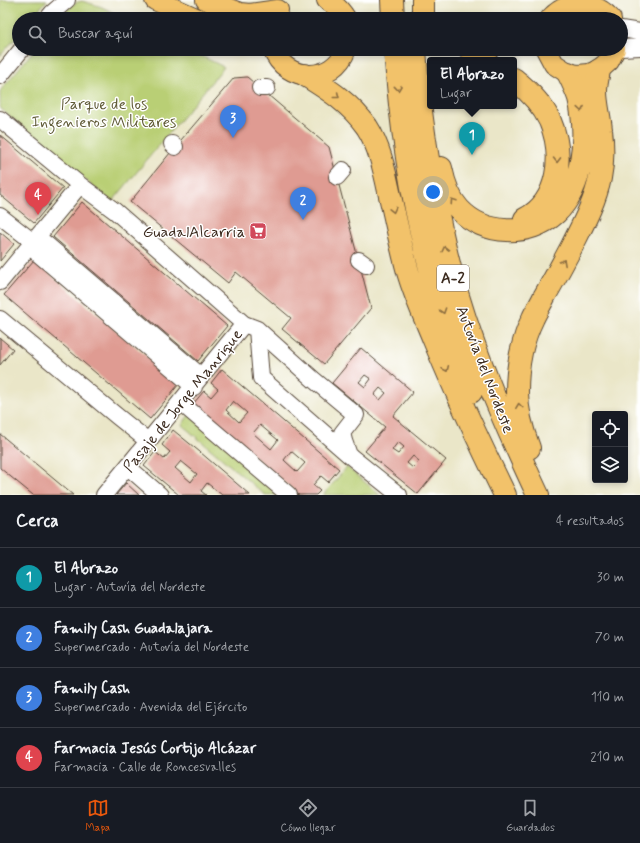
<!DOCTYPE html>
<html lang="es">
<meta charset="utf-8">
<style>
body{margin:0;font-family:Mynerve,sans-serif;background:#242831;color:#f1f3f6}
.controls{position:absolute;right:12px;bottom:12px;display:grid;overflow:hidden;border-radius:4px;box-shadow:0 2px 6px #0003}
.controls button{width:36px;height:36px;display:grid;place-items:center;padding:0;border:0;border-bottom:1px solid #363941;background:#171b24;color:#f1f3f6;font:20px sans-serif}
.you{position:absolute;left:433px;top:192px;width:14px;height:14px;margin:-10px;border:3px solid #fff;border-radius:50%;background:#1a73e8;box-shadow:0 0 0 6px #1a73e833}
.badge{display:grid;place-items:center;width:26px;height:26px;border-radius:50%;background:#ea580c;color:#fff;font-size:13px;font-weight:700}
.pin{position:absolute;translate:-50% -33px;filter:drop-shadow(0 1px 2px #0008)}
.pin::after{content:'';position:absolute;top:21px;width:14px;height:12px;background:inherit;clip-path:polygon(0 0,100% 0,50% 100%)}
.popup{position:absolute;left:427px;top:57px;width:90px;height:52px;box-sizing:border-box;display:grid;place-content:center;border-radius:4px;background:#171b24;filter:drop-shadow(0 1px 3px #0005);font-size:13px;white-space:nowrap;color:#9ea1a6}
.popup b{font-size:15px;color:#f1f3f6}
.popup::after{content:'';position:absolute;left:50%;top:100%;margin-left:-8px;border:8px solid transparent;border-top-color:#171b24}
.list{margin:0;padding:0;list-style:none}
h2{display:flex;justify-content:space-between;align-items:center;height:52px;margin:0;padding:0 16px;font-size:17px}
h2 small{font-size:13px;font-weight:400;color:#9ea1a6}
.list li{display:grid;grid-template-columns:26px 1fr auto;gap:12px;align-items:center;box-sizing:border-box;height:60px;padding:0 16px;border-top:1px solid #363941}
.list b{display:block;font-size:15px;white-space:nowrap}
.list p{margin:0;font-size:13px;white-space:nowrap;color:#9ea1a6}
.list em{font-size:13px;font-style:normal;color:#9ea1a6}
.icon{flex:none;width:22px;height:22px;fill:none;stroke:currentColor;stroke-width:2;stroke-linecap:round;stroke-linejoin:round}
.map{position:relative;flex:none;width:640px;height:495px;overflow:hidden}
.search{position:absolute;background:#171b24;box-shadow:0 2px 6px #0003;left:12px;right:12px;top:12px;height:44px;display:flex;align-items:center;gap:10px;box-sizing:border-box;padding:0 14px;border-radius:22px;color:#9ea1a6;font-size:15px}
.sheet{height:292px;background:#171b24}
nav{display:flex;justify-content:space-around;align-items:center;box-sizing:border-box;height:56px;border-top:1px solid #363941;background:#171b24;font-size:11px;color:#9ea1a6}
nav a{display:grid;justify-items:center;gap:2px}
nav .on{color:#ea580c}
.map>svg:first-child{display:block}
.green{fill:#b9cf74;stroke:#7a7c49}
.building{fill:#df9b92;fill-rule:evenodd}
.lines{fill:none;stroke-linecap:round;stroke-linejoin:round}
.minor-casing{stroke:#554638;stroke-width:18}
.major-casing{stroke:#554638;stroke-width:22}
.highway-casing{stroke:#554638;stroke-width:24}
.minor{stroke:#fff;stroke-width:16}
.major{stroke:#f2c26a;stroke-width:20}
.highway{stroke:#f2c26a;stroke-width:22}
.oneway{stroke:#8d6e40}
.labels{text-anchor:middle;stroke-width:3;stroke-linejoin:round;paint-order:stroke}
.shield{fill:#fff;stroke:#766a62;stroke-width:1}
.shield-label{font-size:15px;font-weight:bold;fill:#3b2a1e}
.park-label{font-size:16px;fill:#615c38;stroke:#fff}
.poi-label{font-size:16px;fill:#3b2a1e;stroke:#fff;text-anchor:end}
.street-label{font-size:16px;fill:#3b2a1e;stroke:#fff}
</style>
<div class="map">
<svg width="640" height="495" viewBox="0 0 640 495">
<rect width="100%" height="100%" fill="#fff"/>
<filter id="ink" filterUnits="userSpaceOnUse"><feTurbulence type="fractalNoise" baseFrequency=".025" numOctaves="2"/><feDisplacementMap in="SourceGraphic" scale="8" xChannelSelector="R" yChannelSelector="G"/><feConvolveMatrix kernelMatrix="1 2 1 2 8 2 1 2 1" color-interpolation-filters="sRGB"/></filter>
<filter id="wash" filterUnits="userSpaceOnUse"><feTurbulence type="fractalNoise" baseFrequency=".012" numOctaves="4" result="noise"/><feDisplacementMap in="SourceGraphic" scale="16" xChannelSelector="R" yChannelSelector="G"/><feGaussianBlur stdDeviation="0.9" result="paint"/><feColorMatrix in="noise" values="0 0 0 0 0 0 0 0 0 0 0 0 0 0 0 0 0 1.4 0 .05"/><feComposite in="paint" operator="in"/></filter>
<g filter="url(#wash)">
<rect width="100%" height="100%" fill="#eae6c8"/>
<!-- green -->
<path class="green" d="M0,0H47L31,19H19V34L0,56Z
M82,1L102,7L126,19H60C66,12 72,2 82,1Z
M35,49H187L224,67L112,202L0,108V91Z
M189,415L284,495H265L182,425Z
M347,467L380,495H323Z"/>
<g id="blocks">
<!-- building -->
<path class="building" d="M247,77L329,147L371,308L324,364L282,329L291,318L236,272L228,283L130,202L175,147L234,78Z
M0,135L63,188L34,223L0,195Z
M82,202L227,326L198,361L53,237Z
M0,232L14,244L0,261Z
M34,260L179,384L150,419L4,295Z
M0,338L13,349L0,365Z
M361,348L413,392L393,416L446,460L418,494L365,451L385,427L332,383ZM365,375L371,379L365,387L359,382ZM380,388L386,393L380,400L374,395ZM398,442L404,447L398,454L392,450ZM413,456L419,461L413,468L407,463Z
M222,369L339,469L328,482L321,476L313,485L320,491L316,495H299L193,404L204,391L211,397L218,389L211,383ZM233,401L247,413L239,422L226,410ZM260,425L278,440L271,449L253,433ZM291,451L305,463L297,472L284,460Z
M173,430L200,452L250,495H222L207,483L201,491L206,495H179L144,466L155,452L164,459L170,452L162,445ZM181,461L197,474L191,482L175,468Z
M0,434L73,495H33L0,468Z
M126,483L139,495H116Z"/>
</g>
</g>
<g filter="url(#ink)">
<use href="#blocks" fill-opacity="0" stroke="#554638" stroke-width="1"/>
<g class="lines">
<defs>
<path id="minor" d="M47,19L52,13L67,0
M621,29L640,32
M621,48L640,47
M0,76L22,49
M260,88H267
M0,119L80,185L115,211L244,324L257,329L261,378L349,455L399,495
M172,144L175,147
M337,177L343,170
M0,216L41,248
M359,260L366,265
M0,282L80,185
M0,319L118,417L148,441
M257,329L314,380L356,415L342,433L344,441L349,455
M194,387L37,253L45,243L201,376
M180,402L289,495
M128,467L160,495
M104,495L244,324"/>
<path id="major" d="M155,0L198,19
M206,0L240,13L250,14L278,10
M327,0C336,5 341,11 346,19
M550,19C567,0 594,0 611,19
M273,49C285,83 334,84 346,49
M546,49L554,64L568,73L578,75L589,74L599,70L609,61L615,49"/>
<path id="highway" d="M392,0L393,19
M423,0V19
M395,49C401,134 414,219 439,300C448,331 460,362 471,392
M415,49C418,97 425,145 434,193C440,227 447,260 457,293C478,363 507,429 538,495
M470,49L486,60
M305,75C329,90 350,103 367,127C380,147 385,173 390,196C396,221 401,247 408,272C415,296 425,318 434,340C456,393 480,444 505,495
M514,79C529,91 542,104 550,121C564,154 560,201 525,219
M441,168C444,183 449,198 459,209C484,236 530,237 556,213C584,186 588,134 579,98C576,89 572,81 568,73
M529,448C522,430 517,411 517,392C517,368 522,340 533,318C536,311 541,304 544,297C554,280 563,263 572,246C583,224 595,202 600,178C603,163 603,146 601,130C600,117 596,104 596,91C596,84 598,77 599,70"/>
</defs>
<!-- minor casing -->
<use href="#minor" class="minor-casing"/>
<!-- major casing -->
<use href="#major" class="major-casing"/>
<!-- highway casing -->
<use href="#highway" class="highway-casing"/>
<!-- minor -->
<use href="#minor" class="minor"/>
<!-- major -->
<use href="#major" class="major"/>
<!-- highway -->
<use href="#highway" class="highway"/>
</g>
<!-- one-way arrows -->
<defs><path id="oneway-chevron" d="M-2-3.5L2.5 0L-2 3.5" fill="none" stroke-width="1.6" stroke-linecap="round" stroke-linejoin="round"/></defs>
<g class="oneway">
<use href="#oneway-chevron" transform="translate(398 88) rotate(84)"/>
<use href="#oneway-chevron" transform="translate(337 96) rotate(38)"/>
<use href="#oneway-chevron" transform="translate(581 109) rotate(81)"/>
<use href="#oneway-chevron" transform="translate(557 160) rotate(89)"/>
<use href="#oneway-chevron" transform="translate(453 201) rotate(-124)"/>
<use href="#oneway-chevron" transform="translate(393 210) rotate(77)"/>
<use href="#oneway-chevron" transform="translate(445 249) rotate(-103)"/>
<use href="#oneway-chevron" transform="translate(563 262) rotate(-62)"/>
<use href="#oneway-chevron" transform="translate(443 311) rotate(71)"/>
<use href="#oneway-chevron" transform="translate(446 369) rotate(66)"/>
<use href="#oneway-chevron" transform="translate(519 406) rotate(-97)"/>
</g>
</g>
<!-- icons -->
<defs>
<symbol id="supermarket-square" viewBox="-11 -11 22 22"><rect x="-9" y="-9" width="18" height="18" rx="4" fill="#d1495b" stroke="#fff"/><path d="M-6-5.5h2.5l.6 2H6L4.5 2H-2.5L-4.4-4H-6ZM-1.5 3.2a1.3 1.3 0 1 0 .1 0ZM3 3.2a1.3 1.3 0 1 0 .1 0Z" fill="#fff"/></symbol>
</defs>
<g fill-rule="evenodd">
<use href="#supermarket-square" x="248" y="221" width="20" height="20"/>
</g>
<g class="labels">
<!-- shield labels -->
<rect class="shield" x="437" y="265" width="32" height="26" rx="3"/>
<g class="shield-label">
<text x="453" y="283">A-2</text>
</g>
<!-- park labels -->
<g class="park-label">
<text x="104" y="109">Parque de los<tspan x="104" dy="18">Ingenieros Militares</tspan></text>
</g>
<!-- poi labels -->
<g class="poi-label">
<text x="245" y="237">GuadalAlcarria</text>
</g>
<!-- street labels -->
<g class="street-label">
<text transform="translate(486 369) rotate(69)" y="6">Autovía del Nordeste</text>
<text transform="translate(182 400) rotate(-51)" y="6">Pasaje de Jorge Manrique</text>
</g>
</g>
</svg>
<div class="controls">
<button><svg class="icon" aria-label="locate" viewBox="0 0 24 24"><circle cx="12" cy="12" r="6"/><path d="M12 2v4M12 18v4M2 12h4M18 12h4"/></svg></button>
<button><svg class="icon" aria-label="layers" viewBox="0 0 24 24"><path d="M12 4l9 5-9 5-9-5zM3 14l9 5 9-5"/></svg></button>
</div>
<div class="you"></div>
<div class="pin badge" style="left:472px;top:155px;background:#0f9aa8">1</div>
<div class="popup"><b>El Abrazo</b>Lugar</div>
<div class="pin badge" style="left:303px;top:220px;background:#3f7fe0">2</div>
<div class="pin badge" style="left:233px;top:138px;background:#3f7fe0">3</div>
<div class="pin badge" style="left:38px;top:215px;background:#e0444e">4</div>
<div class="search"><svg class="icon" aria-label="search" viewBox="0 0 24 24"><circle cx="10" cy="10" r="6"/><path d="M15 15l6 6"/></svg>Buscar aquí</div>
</div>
<section class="sheet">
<h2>Cerca<small>4 resultados</small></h2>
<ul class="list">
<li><span class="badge" style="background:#0f9aa8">1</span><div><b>El Abrazo</b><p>Lugar · Autovía del Nordeste</p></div><em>30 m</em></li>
<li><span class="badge" style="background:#3f7fe0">2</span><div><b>Family Cash Guadalajara</b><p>Supermercado · Autovía del Nordeste</p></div><em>70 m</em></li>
<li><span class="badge" style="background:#3f7fe0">3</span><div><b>Family Cash</b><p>Supermercado · Avenida del Ejército</p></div><em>110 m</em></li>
<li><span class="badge" style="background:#e0444e">4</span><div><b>Farmacia Jesús Cortijo Alcázar</b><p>Farmacia · Calle de Roncesvalles</p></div><em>210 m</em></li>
</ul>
</section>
<nav>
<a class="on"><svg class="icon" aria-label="map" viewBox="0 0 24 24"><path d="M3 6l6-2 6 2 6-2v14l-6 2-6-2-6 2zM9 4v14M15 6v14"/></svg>Mapa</a>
<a><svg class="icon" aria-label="directions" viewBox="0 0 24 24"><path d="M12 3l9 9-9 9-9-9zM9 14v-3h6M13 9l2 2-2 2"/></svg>Cómo llegar</a>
<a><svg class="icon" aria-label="saved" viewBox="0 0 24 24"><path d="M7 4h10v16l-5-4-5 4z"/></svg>Guardados</a>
</nav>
